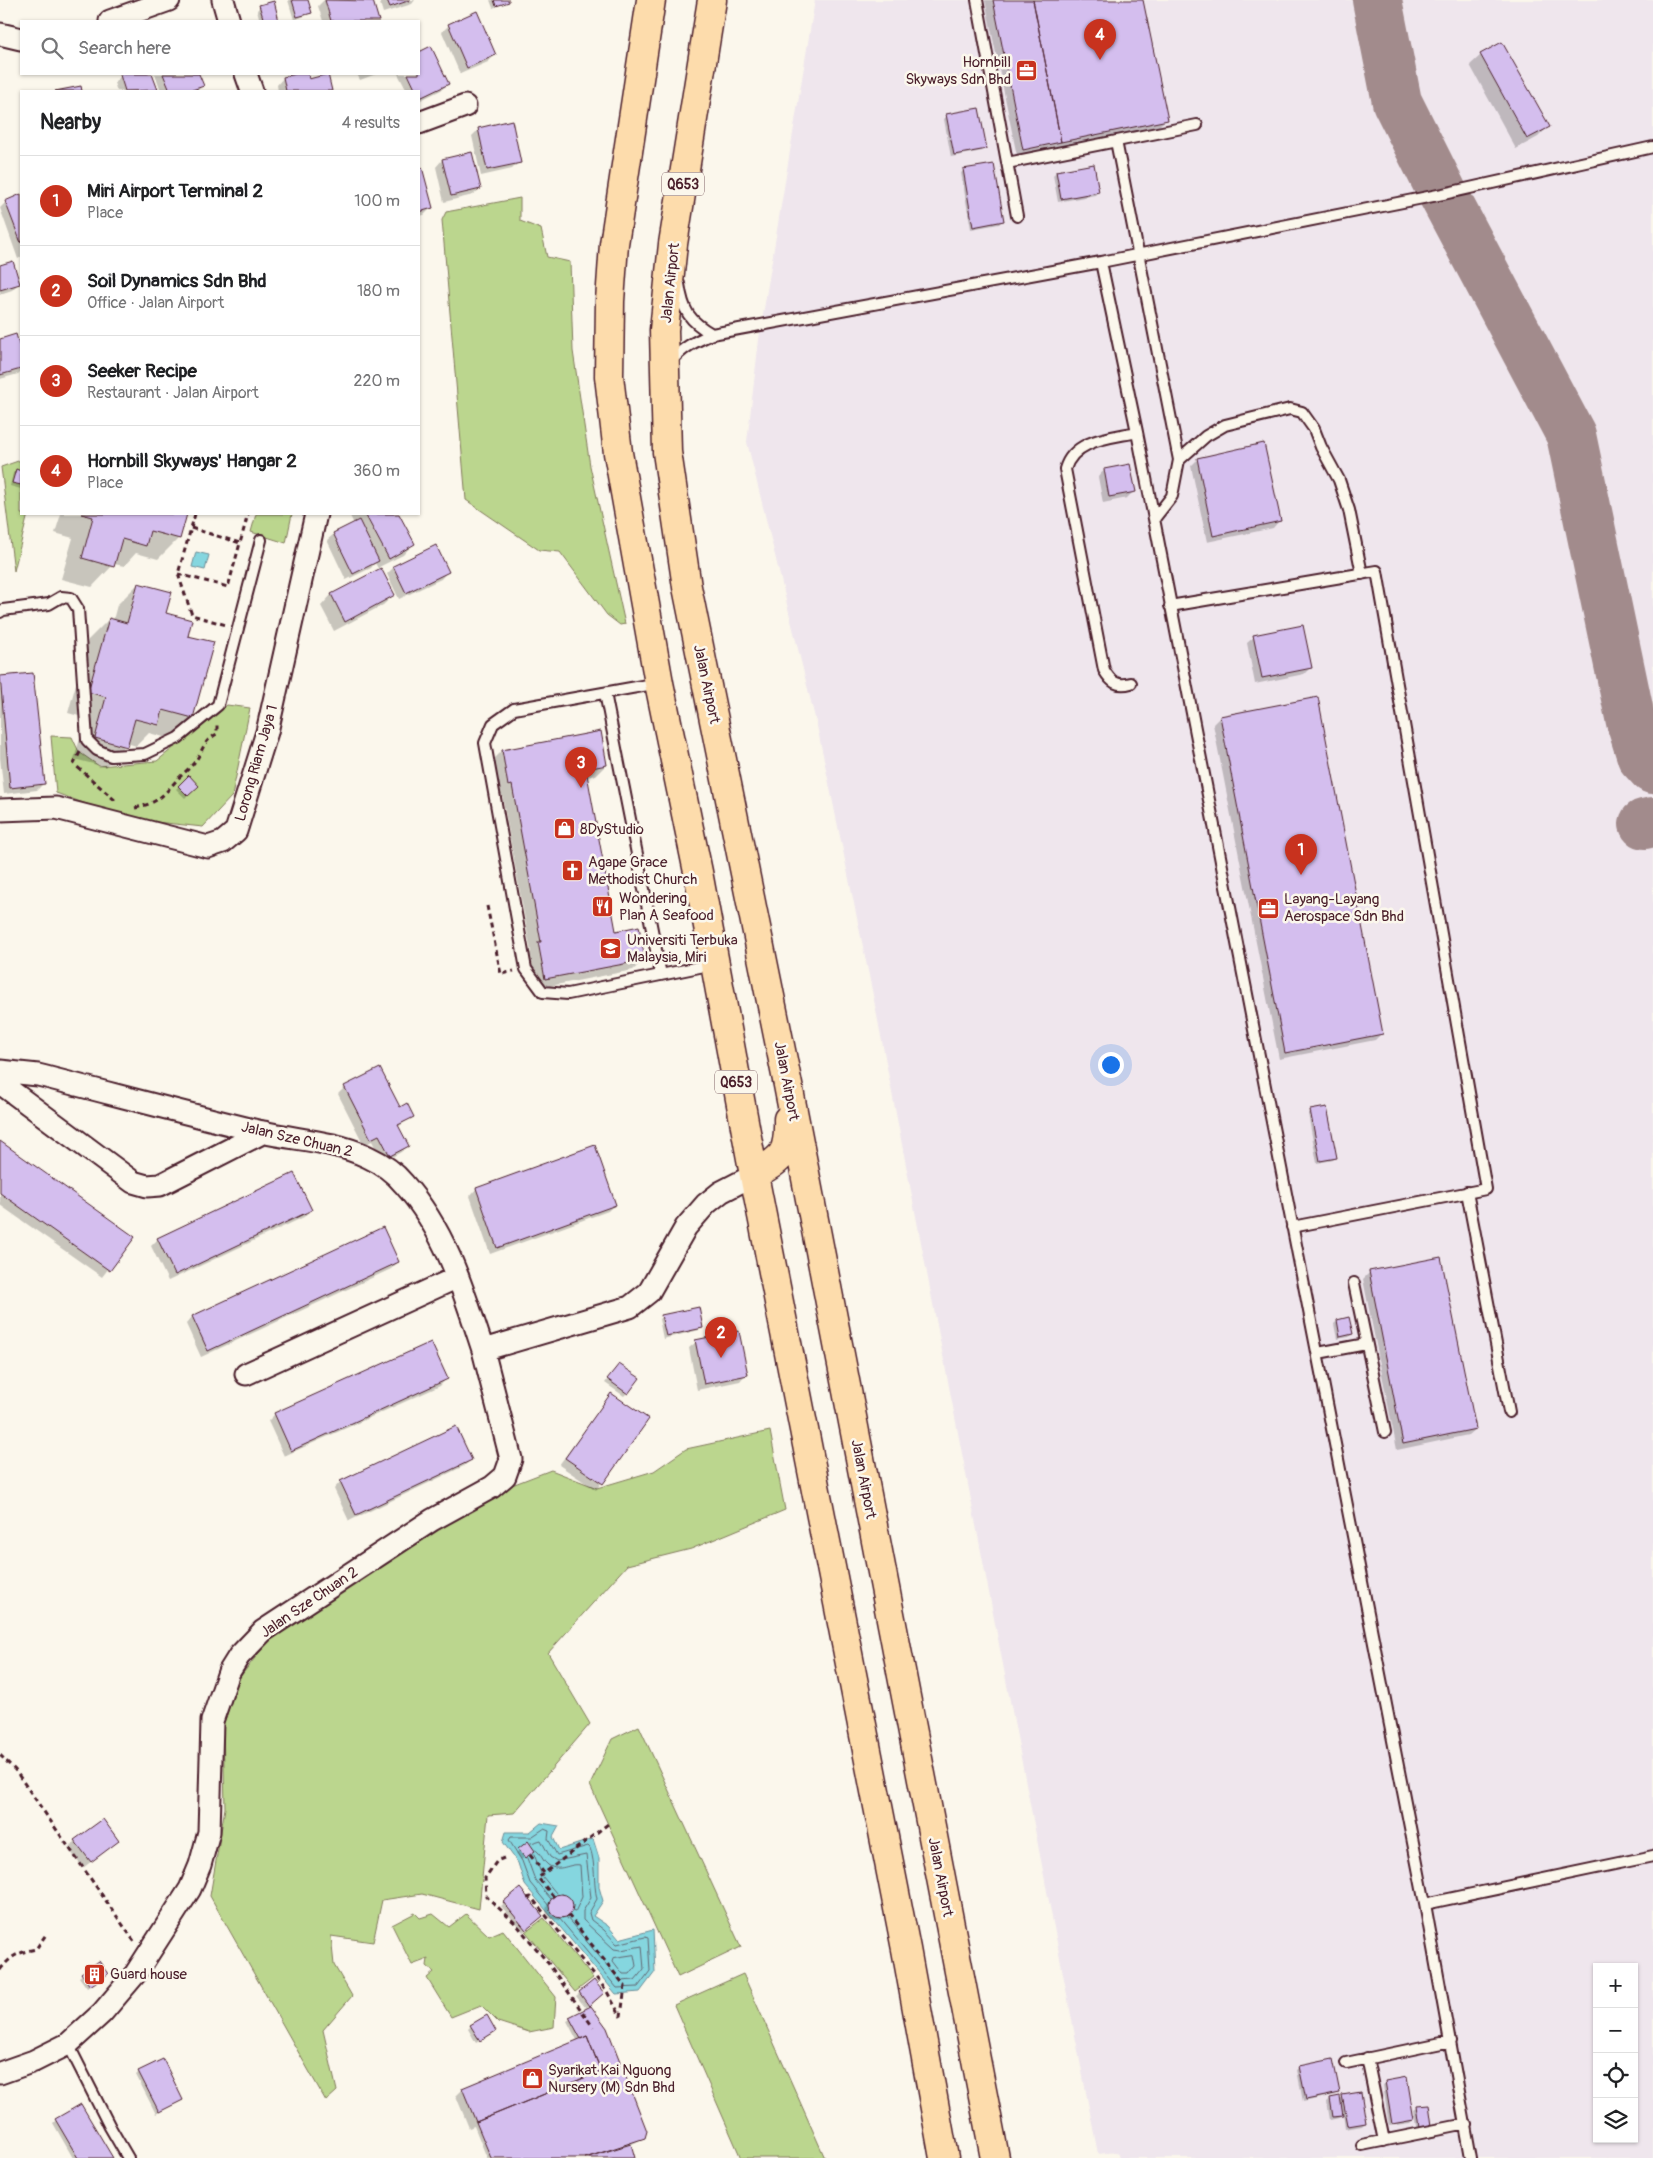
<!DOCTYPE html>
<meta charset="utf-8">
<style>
body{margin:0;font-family:Pangolin,sans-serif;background:#f6f6f6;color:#202124}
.controls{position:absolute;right:15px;bottom:15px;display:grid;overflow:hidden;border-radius:0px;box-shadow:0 1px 4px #0004}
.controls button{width:45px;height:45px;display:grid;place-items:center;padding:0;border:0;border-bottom:1px solid #e0e0e0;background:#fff;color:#202124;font:25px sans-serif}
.you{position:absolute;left:1110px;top:1064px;width:18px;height:18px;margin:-12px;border:4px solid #fff;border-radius:50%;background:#1a73e8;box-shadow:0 0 0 8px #1a73e833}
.badge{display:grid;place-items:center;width:32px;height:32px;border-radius:50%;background:#c8321e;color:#fff;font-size:16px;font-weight:700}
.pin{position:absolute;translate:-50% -41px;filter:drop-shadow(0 1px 2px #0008)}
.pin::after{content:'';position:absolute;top:26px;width:18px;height:15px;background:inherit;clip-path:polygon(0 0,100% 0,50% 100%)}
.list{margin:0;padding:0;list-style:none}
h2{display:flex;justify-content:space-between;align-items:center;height:65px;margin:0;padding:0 20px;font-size:21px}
h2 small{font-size:16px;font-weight:400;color:#757577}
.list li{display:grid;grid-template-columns:32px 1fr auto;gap:15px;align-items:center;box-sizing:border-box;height:90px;padding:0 20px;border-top:1px solid #e0e0e0}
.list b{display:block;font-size:19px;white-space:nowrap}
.list p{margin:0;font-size:16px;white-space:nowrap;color:#757577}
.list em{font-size:16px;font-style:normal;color:#757577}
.icon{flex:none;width:28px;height:28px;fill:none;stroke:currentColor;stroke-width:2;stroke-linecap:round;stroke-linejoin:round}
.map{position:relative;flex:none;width:1653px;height:2158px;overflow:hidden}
.search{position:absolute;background:#fff;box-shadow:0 1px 4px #0004;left:20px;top:20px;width:400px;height:55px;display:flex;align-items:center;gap:12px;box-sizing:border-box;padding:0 18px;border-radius:0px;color:#757577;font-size:19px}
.panel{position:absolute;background:#fff;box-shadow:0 1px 4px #0004;left:20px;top:90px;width:400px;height:425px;border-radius:0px}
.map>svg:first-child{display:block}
.built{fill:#efe6ed;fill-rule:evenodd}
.green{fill:#bbd68e;stroke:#827a5c}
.water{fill:#85d6df;stroke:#6d8d97}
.shadow{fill:#0003}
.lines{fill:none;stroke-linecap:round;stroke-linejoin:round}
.shore{stroke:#626873;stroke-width:1}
.taxiway{stroke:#a28b8c;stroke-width:50}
.building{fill:#d4beee;stroke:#4a1f2b}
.lane-casing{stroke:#4a1f2b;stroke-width:14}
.street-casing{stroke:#4a1f2b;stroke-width:25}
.primary-casing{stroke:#4a1f2b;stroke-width:31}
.path{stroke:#4a1f2b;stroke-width:3;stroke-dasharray:5 4;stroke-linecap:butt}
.lane{stroke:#fbf7ec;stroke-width:10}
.street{stroke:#fbf7ec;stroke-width:21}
.primary{stroke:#fddcac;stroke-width:28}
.labels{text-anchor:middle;stroke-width:5;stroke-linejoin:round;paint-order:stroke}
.shield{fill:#fbf7ec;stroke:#7f6065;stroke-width:1}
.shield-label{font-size:14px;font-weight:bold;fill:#4a1f2b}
.poi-label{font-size:15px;fill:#4a1f2b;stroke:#fbf7ec;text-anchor:start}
.street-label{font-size:15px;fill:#4a1f2b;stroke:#fbf7ec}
</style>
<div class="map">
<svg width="1653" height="2158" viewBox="0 0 1653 2158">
<rect width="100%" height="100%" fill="#fbf7ec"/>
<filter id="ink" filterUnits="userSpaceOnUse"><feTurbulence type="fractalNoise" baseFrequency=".02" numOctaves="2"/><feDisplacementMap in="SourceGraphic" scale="10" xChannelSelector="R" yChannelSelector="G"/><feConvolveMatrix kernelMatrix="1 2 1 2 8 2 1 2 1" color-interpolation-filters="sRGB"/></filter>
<g filter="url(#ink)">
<!-- built -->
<path class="built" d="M815,0H1653V2158H1119L1117,2152L1098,2154L872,990L817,726L747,442L759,339ZM1597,1967H1634V2139H1597Z"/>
<!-- green -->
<path class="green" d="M520,198V221L541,229L547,257L570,262L573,351L590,466L625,624L620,625L607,615L560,552L539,550L466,500L442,220L446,212Z
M21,460V514H28L14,571L1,467Z
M256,514H292L286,543L251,532Z
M227,705L250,708L232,796L203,827L128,819L56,793L51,736L72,737L79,752L99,766L157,761Z
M770,1431L785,1510L691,1549L627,1565L548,1653L590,1724L514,1813L488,1815L479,1909L422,1894L382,1900L373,1942L331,1936L334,1965L352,1996L323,2030L337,2091L326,2101L210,1896L225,1808L223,1725L240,1677L276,1631L436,1524L507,1487L551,1470L597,1488L654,1471L686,1449Z
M639,1726L741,1947L678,1977L590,1785L612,1739Z
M415,1913L420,1918L433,1914L449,1927L466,1914L489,1936L503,1930L556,1997L554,2027L529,2032L498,2022L481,2005L451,2017L427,1978L434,1972L427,1966L428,1959L412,1965L392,1925Z
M544,1918L593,1978L575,1992L526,1932Z
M743,1974L744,1976L825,2158H741L674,2005Z"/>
<!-- water -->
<path class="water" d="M196,552L209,555L205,570L192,567Z
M541,1823L559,1826L553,1837L559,1850L593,1839L599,1858V1887L603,1901L593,1916L608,1926L619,1939L653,1930L655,1972L640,1992L616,1994L525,1885L518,1863L503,1842L506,1832H530Z"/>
<!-- shadow -->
<path class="shadow" d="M288,0H306L310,12L307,15L294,20Z
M324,0H367L368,4L372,3L377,21H323L318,6Z
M379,0H415L412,4L383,13Z
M490,0H507L508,1L493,8Z
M985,0H1142L1166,119L1159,126L1017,156Z
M273,3L278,21H260L257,10L260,7Z
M449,25L495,55L488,62L460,74L442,32Z
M1502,43L1548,127L1538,137L1516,149L1470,65L1481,55Z
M430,48L448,84L441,90L419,101V91H407L398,74H419V53Z
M128,74H151L156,90L117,91L114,83L121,76Z
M155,74H198L202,86L197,91H161Z
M301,74H306L308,80L327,75L331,91H278L277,85L283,78Z
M357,74H376L360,80Z
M947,116L985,148L982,151L951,157L944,119Z
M479,129L519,162L512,169L481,176L472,136Z
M442,160L480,189L473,195L444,202L436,167Z
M1093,165L1098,192L1095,195L1058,202L1053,175L1056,172Z
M421,168L431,208L424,215L419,216V169Z
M964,170L1002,221L999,224L971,229L961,173Z
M21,196V257L18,259L0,208L6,202Z
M0,266L19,283L12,290L0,294Z
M15,336L21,356V371L18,374L0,379V340Z
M1198,459L1279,521L1273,528L1207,542L1191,466Z
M16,470L21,472V489L10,486L13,473Z
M1104,470L1134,491L1127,498L1103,503L1098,477Z
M61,514H186L179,538L158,559L136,553L124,566L114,564L92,587L61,579L73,538L55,533Z
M349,514H397L413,544L403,555L379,567L394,595L383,605L334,631L321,606L331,595L379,570L375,563L371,568L346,580L327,540L334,534L354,524Z
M394,567L447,572L441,579L399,599L387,574Z
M138,584L186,637L212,643L192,718L171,739L149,733L136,746L127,743L105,767L74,759L86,718L68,713L88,640L109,619L113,620L117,605Z
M1254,637L1311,667L1304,674L1255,684L1247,643Z
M32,674L44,783L37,790L4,794L0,758V678Z
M1317,698L1382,1033L1375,1040L1279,1059L1213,724L1220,717Z
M502,751L606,765L596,775L586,777L615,932L644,960L633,970L535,989L529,954L531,952L502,795L498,796L492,761Z
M189,777L197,786L185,798L176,789Z
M345,1087L399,1108L413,1116L398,1127L408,1146L401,1152L383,1162L372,1141L364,1145L338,1094Z
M1311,1111L1336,1157L1333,1160L1317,1163L1308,1114Z
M0,1143L133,1237L102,1277L0,1205Z
M476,1189L615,1204L608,1211L490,1254L470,1196Z
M310,1210L304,1217L168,1281L151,1246L158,1239Z
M382,1229L398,1262L391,1269L201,1357L186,1324L192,1317Z
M1440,1258L1475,1429L1468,1435L1397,1450L1363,1279L1369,1273Z
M662,1316L702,1327L699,1330L663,1339L659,1319Z
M1337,1321L1352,1334L1349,1337L1337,1339L1334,1324Z
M696,1342L746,1374L740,1381L697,1390L689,1348Z
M616,1368L627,1393L624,1396L605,1383Z
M446,1379L440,1386L284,1456L268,1421L275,1414Z
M611,1394L647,1420L596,1490L559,1465Z
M456,1427L471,1460L464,1466L349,1521L334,1489L340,1482Z
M75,1841H117L83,1868L68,1848Z
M528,1843L530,1853L521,1860L516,1853Z
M520,1890L539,1919L523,1932L501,1906Z
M558,1895L567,1897L571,1903L570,1912L560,1920L551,1919L546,1912L547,1904Z
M98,1963L103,1977L87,1988L79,1977Z
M594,1982L600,1996L586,2008L576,1996Z
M590,2008L644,2138L630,2145L634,2158H487L474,2126L469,2128L456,2096L463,2089L578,2042L567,2021Z
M471,2026L492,2034L476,2043L468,2029Z
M1300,2067L1338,2092L1335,2095L1303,2102L1297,2070Z
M139,2072L182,2100L156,2114L136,2075Z
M1386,2082L1413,2120L1410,2123L1389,2126L1383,2085Z
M1343,2097L1365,2123L1362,2126L1345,2129L1343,2114L1339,2118L1330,2120L1327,2102L1330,2099L1339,2100Z
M1417,2107L1431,2126L1418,2131L1414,2110Z
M56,2120L111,2158H73L53,2123Z"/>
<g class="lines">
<!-- shore -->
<path class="shore" d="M544,1829L549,1831L548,1839L557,1855L588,1846L590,1848C596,1865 593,1882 597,1899L589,1913L591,1920L604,1930L617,1944L645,1937L648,1938L650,1971L638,1987L617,1988L530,1883L522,1861L509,1840L511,1837H531Z
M534,1854L542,1876L571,1911L575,1912L582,1897L580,1865C569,1863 560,1873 548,1865C542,1861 541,1853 536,1850
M527,1858L535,1880L620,1981L635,1980L644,1969L642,1946L621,1950L614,1949L583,1920V1911L591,1898L586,1855L557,1861L550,1857L541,1840L531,1843
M634,1955L636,1966L630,1974H623L613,1961L614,1958Z"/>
<!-- taxiway -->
<path class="taxiway" d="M1377,0L1397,102L1443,194L1571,435L1631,722L1642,757L1653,769
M1644,824L1653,822"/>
</g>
<!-- building -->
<path class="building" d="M292,0H308L312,13L297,17Z
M325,0L373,1L379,21H331Z
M387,0H411L390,7Z
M494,0H509V2L496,6Z
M993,0H1033L1061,142L1023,150Z
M1033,0H1143L1168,120L1061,142Z
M274,1L279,21H264L259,5Z
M477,11L496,55L467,68L448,24Z
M1502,42L1550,127L1527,139L1480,54Z
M431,46L449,84L420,98L419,91H416L408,74H419V52Z
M124,74H152L158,90L125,91L120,75Z
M163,74H199L204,86L189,91H170Z
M296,74H308L309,79L328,74L332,91H286L283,77Z
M81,86L82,91H55Z
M979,108L987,149L954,155L946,114Z
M512,120L521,163L487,170L478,128Z
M472,152L481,189L451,196L442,159Z
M994,164L1004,221L973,227L963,169Z
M1094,164L1099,192L1061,199L1056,171Z
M419,167H422L433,208L419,212Z
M21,194V243L5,201Z
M13,261L20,284L0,290V265Z
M16,334L21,351V369L0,375V339Z
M1264,443L1281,521L1213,536L1197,458Z
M1130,464L1136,492L1109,497L1104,469Z
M16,469L21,471V485L12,483Z
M81,514H187L180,539L150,531L146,546L122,539L114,567L82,558L93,517Z
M365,514H399L415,544L389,559Z
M359,520L379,561L353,574L333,533Z
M436,545L449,572L406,593L393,566Z
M381,568L395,595L345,622L331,594Z
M138,583L172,592L166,613L192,620L188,636L214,642L193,718L163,710L159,725L135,719L127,747L95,738L106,697L88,692L109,618L127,623Z
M1303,625L1312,668L1262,678L1253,635Z
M33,673L45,784L10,788L0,676Z
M1318,697L1383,1034L1285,1053L1220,716Z
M601,731L607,765L586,769L616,931L639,926L645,960L545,979L538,942H541L512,785L508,786L502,750Z
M189,775L199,786L188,796L178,786Z
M380,1068L400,1107L407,1103L414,1117L398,1125L409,1146L390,1156L379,1135L371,1139L344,1086Z
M1327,1107L1337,1158L1320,1161L1310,1110Z
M0,1141L135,1237L110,1271L0,1193Z
M595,1145L616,1205L497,1248L476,1188Z
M294,1173L312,1210L175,1275L157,1238Z
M383,1227L399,1262L208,1351L192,1316Z
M1441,1257L1476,1429L1403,1444L1369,1271Z
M699,1307L703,1328L666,1336L661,1315Z
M1349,1317L1353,1334L1340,1337L1337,1320Z
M739,1331L748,1375L704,1384L695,1340Z
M431,1342L448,1379L291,1451L274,1413Z
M619,1364L640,1378L628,1394L607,1379Z
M611,1393L649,1419L603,1484L565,1458Z
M456,1426L472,1460L356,1515L340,1481Z
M103,1819L119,1841L91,1862L74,1840Z
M528,1841L535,1851L525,1858L518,1849Z
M520,1888L543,1916L526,1930L503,1902Z
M549 1906a12 12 0 1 1 24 0a12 12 0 1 1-24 0Z
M99,1961L108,1974L90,1986L81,1973Z
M594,1980L604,1993L589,2006L579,1992Z
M591,2006L607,2028L647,2131L645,2138L585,2158H491L476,2122L601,2071L587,2036L581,2039L569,2017Z
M487,2015L496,2031L480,2041L470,2025Z
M587,2036L601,2071L476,2122L462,2088Z
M163,2059L183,2100L159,2112L138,2071Z
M1333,2059L1340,2093L1306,2100L1299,2066Z
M1407,2077L1414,2120L1392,2124L1385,2081Z
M1361,2092L1366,2123L1348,2126L1342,2095Z
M1340,2096L1343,2116L1333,2117L1330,2098Z
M81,2104L113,2158H78L55,2119Z
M1429,2104L1432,2126L1420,2128L1417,2105Z
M631,2144L635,2158H585Z"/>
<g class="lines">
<defs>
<path id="lane" d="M977,0L1017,216
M1116,141L1179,460L1172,496L1154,519
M1007,163L1197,125
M1101,262L1443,194L1653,147
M679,284C683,311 689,321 712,334
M670,363C681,348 696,341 712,334L1101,262L1137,432C1110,438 1074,439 1065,469L1104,670C1111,682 1117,687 1131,683
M1137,432L1425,1904L1471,2158
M1179,460L1206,436L1225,425L1290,409L1302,412L1314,429L1321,447L1339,480L1349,510L1362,574
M1170,606L1377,571L1486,1189L1292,1227
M0,612L3,610L49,604L61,597L71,598L78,609L87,740L97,750L111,756L145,754L178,738L218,705L261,540
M659,683L514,709L493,724L485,743L526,969L543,992L568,994L714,964
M605,693L661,975
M1467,1192L1509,1412
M1354,1283L1385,1432
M1318,1353L1366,1344
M1425,1904L1653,1856
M68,2044L110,2127L128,2158
M1367,2058L1384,2141
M1346,2063L1451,2041
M1362,2145L1466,2124"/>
<path id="street" d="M223,0L229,21
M110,21L169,0
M0,34L21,39
M246,74L252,91
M419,123L465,106
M0,810L56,808L208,847L223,842L236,831L267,732L316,514
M0,1071L38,1075C113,1094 187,1114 262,1132C297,1140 335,1141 368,1157C381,1163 395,1173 404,1184C446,1231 464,1292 483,1350
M0,1083L133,1182L147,1186L160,1185L264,1132
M246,1374L458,1277
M0,2073L34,2061L68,2044L102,2013L136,1973L190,1889L200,1865L209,1832L212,1721L229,1672L239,1656L263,1631L432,1520L492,1487L505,1476L511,1459L483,1350L630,1307L649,1292L686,1227L706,1204L721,1192L754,1175"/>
<path id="primary" d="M651,0L614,244L610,301L609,376L618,453L659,683L698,872L754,1175L906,1949L944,2158
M712,0L673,244L664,330L667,452L687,587L788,1085L995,2158
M754,1175C783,1158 789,1155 788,1119"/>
</defs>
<!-- lane casing -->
<use href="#lane" class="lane-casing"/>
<!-- street casing -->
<use href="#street" class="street-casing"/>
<!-- primary casing -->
<use href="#primary" class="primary-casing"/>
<!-- path -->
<path class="path" d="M195,514L178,574L192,615L226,625
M191,528L240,543
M178,574L228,587L248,514
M80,752L74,764L117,802
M135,808C157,803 162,797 176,781C181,775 188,770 193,764C204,752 200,743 217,734V723
M487,906L501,974L514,971
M0,1755L15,1770L134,1941
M530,1855L544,1873
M504,1858L497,1861L485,1878L486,1896L517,1925L548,1963L593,2027
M554,1897L538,1878L608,1824
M527,1898L531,1897L606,1990L621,2017
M568,1915L625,1986L621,2016
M0,1970C12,1955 17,1953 36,1949L47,1933"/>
<!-- lane -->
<use href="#lane" class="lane"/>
<!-- street -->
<use href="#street" class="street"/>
<!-- primary -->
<use href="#primary" class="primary"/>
</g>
</g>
<!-- icons -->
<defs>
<symbol id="office-square" viewBox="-11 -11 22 22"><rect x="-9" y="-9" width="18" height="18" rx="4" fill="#c8321e" stroke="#fbf7ec"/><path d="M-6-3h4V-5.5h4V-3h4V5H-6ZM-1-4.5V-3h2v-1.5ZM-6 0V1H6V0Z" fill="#fff"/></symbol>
<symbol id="shop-square" viewBox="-11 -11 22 22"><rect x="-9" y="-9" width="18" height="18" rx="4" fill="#c8321e" stroke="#fbf7ec"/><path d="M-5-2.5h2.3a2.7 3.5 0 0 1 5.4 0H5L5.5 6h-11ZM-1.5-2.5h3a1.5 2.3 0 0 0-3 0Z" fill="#fff"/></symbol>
<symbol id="church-square" viewBox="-11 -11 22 22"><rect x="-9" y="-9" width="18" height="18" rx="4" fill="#c8321e" stroke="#fbf7ec"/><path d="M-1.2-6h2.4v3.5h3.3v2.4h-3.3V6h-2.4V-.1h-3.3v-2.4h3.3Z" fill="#fff"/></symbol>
<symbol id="restaurant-square" viewBox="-11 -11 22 22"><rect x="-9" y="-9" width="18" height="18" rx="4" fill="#c8321e" stroke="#fbf7ec"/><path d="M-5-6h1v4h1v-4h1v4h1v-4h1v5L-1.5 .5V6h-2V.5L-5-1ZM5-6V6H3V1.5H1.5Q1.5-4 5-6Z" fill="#fff"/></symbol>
<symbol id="university-square" viewBox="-11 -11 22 22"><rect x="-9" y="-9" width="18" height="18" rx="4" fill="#c8321e" stroke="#fbf7ec"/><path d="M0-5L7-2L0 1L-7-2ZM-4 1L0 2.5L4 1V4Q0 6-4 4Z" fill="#fff"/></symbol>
<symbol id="building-square" viewBox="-11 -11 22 22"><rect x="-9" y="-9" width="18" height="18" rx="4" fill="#c8321e" stroke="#fbf7ec"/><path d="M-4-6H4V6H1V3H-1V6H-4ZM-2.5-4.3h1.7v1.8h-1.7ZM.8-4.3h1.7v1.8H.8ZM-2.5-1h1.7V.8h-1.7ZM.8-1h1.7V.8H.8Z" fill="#fff"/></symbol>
</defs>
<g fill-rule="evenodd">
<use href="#office-square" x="1014" y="58" width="25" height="25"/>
<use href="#shop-square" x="552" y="816" width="25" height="25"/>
<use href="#church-square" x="560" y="858" width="25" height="25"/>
<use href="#restaurant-square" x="590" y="894" width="25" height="25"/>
<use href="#office-square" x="1256" y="896" width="25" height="25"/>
<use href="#university-square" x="598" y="936" width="25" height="25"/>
<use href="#building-square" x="82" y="1962" width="25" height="25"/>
<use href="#shop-square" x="520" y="2066" width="25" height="25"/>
</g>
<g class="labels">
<!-- shield labels -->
<g class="shield">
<rect x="662" y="172.5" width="42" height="23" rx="4"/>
<rect x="715" y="1070.5" width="42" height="23" rx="4"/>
</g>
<g class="shield-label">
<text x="683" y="189">Q653</text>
<text x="736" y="1087">Q653</text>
</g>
<!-- poi labels -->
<g class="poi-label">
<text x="1011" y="67" text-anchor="end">Hornbill<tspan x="1011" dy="17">Skyways Sdn Bhd</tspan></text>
<text x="580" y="834">8DyStudio</text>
<text x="588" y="867">Agape Grace<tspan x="588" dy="17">Methodist Church</tspan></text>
<text x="619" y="903">Wondering<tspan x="619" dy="17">Plan A Seafood</tspan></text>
<text x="1284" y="904">Layang-Layang<tspan x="1284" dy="17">Aerospace Sdn Bhd</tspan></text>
<text x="627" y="945">Universiti Terbuka<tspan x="627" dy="17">Malaysia, Miri</tspan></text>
<text x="110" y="1979">Guard house</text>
<text x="548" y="2075">Syarikat Kai Nguong<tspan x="548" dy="17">Nursery (M) Sdn Bhd</tspan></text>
</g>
<!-- street labels -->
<g class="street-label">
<text transform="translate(670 283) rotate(-84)" y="5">Jalan Airport</text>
<text transform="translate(707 684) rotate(78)" y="5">Jalan Airport</text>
<text transform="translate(256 763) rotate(-74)" y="5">Lorong Riam Jaya 1</text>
<text transform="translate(787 1081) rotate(79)" y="5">Jalan Airport</text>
<text transform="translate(297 1139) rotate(13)" y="5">Jalan Sze Chuan 2</text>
<text transform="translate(864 1479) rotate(79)" y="5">Jalan Airport</text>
<text transform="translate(309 1602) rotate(-34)" y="5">Jalan Sze Chuan 2</text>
<text transform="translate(941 1877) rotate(79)" y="5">Jalan Airport</text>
</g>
</g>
</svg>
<div class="controls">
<button>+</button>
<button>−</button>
<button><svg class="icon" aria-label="locate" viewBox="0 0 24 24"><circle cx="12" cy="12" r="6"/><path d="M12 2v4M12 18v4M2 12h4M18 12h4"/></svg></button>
<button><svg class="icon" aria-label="layers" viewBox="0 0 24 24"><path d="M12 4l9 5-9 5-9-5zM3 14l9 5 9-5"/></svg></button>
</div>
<div class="you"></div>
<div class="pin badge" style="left:1301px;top:875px">1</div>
<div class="pin badge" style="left:721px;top:1358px">2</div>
<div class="pin badge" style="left:581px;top:788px">3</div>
<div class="pin badge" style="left:1100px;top:60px">4</div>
<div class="search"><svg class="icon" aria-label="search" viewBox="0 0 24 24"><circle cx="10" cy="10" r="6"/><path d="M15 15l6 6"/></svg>Search here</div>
<section class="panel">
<h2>Nearby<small>4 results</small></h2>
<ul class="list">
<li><span class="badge">1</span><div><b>Miri Airport Terminal 2</b><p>Place</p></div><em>100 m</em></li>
<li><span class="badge">2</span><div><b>Soil Dynamics Sdn Bhd</b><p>Office · Jalan Airport</p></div><em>180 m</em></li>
<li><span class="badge">3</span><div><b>Seeker Recipe</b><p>Restaurant · Jalan Airport</p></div><em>220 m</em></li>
<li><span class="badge">4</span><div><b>Hornbill Skyways' Hangar 2</b><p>Place</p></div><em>360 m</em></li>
</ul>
</section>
</div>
